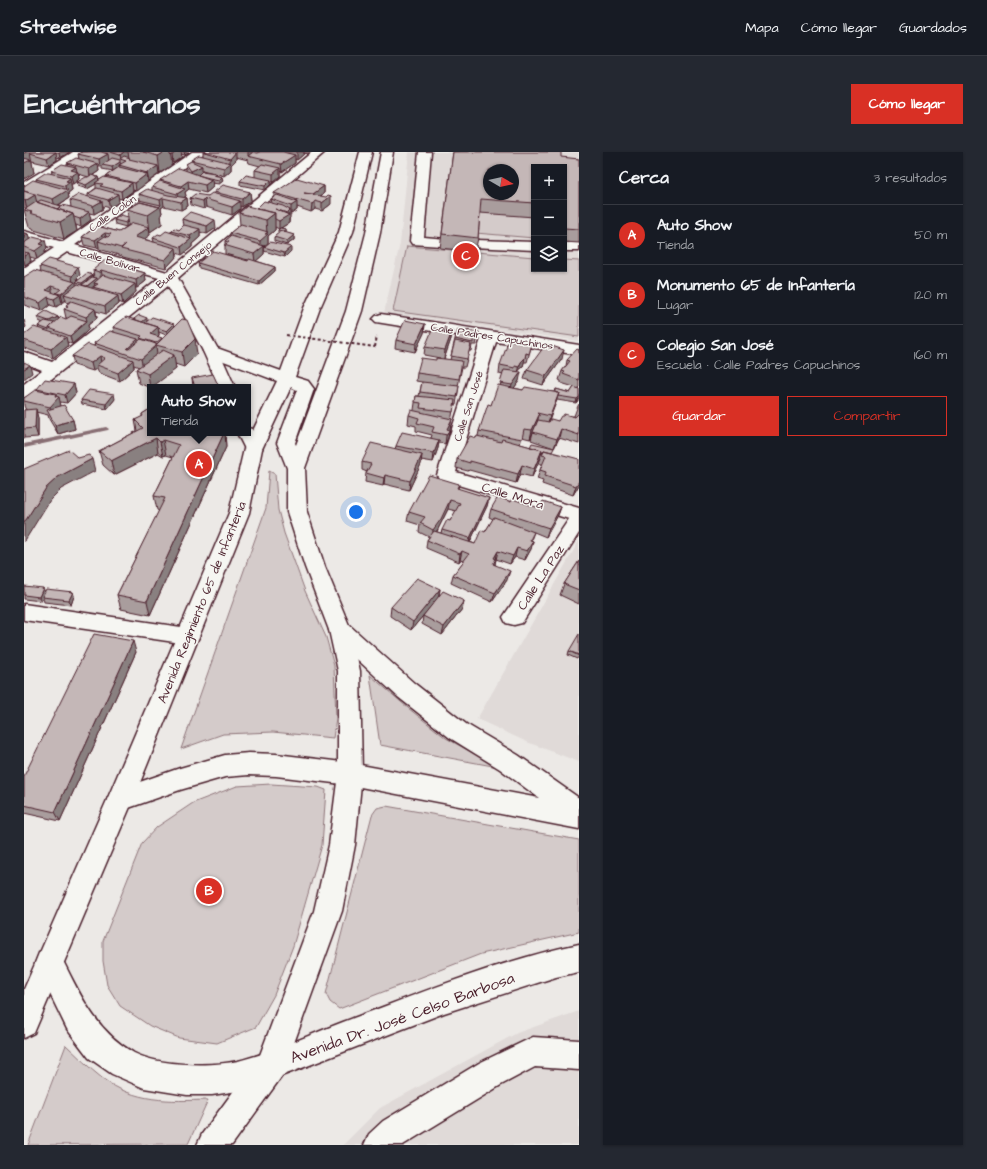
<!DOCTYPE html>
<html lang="es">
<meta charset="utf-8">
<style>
body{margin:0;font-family:"Architects Daughter",sans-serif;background:#242831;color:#f1f3f6}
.controls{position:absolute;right:12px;top:12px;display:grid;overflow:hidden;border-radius:0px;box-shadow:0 1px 3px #0004}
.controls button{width:36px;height:36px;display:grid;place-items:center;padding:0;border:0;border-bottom:1px solid #363941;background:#171b24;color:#f1f3f6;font:20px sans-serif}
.compass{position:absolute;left:459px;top:12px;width:36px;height:36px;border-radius:50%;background:#171b24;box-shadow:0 1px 3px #0004;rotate:99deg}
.you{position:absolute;left:332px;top:360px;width:14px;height:14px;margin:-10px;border:3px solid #fff;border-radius:50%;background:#1a73e8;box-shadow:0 0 0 6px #1a73e833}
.badge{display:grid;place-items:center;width:26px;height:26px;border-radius:50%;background:#d93025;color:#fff;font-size:13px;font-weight:700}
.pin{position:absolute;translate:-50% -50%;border:2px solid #fff;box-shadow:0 1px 4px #0006}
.popup{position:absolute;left:123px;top:232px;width:104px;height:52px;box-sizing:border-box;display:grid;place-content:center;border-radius:0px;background:#171b24;filter:drop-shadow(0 1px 3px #0005);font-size:13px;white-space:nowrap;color:#9ea1a6}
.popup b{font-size:15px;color:#f1f3f6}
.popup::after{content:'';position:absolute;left:50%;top:100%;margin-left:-8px;border:8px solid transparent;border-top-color:#171b24}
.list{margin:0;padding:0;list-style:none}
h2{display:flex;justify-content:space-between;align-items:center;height:52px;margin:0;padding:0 16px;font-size:17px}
h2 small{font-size:13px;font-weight:400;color:#9ea1a6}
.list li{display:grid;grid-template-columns:26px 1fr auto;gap:12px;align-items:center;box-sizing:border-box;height:60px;padding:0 16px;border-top:1px solid #363941}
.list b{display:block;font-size:15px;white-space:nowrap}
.list p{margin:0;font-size:13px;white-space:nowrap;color:#9ea1a6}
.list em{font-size:13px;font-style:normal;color:#9ea1a6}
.actions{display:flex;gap:8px;padding:12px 16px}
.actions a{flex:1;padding:9px 0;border:1px solid #d93025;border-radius:0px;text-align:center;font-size:14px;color:#d93025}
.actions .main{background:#d93025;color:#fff}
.icon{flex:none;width:22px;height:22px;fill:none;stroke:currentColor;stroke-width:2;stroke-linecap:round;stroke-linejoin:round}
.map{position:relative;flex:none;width:555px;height:993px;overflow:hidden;border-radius:0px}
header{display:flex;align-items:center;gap:24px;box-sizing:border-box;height:56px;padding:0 20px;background:#171b24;border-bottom:1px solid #363941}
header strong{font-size:19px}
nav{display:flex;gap:22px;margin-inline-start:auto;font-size:14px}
.intro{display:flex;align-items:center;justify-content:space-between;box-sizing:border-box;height:96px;padding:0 24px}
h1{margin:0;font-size:28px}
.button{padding:10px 18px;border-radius:0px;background:#d93025;color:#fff;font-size:14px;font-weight:700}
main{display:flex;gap:24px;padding:0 24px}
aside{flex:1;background:#171b24;border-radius:0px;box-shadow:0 1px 3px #0004}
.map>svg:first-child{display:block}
.built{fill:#e0dad8;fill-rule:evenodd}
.green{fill:#d4cbca;stroke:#8f757a}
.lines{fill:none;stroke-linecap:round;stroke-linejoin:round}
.stream{fill:#886e73;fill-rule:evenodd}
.minor-casing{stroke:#4a1f2b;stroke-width:3}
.major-casing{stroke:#4a1f2b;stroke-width:3}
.highway-casing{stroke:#4a1f2b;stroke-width:3}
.path{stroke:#4a1f2b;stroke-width:2;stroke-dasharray:3 2.5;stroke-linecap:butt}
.minor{fill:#f6f6f2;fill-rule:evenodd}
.major{fill:#f6f6f2;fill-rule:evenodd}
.highway{fill:#f6f6f2;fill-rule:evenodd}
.path-bridge{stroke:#4a1f2b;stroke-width:2;stroke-dasharray:3 2.5;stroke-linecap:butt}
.wall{fill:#a99d9d;stroke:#4a1f2b;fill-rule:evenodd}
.shaded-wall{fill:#898080;stroke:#4a1f2b}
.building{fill:#c4b7b7;stroke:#4a1f2b;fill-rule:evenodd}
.labels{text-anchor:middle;stroke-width:3;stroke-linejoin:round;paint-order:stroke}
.far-street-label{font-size:11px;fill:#4a1f2b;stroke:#f6f6f2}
.street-label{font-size:13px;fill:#4a1f2b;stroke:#f6f6f2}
.near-street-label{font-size:16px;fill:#4a1f2b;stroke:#f6f6f2}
</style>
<header>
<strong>Streetwise</strong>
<nav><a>Mapa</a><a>Cómo llegar</a><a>Guardados</a></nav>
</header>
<div class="intro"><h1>Encuéntranos</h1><a class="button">Cómo llegar</a></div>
<main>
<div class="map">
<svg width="555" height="993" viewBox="0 0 555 993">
<rect width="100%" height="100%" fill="#ece9e6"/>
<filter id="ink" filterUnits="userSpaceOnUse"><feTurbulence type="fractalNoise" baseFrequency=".025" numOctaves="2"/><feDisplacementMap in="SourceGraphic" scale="8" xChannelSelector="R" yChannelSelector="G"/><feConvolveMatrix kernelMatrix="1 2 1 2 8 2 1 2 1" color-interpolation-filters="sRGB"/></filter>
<g filter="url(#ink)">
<!-- built -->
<path class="built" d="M385,0H555V189L360,161L376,92ZM510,15H540V117H510ZM465,18H489V42H465Z
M555,389V610L503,590L453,567Z
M555,859V993H319L356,956L493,881Z"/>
<!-- green -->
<path class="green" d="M443,59L510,64V86L440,80Z
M383,94L510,105V117H540V108L555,109V185L369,159Z
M245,319L251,322L254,358L260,381L281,439L302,485L310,514L312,567L309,586L249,580L199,582L157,597L242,356Z
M346,523L384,556L422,586L474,615L356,593Z
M247,632L294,635L302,638L298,693L269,794L250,843L232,875L193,891L155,886L126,874L96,854L83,833L79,809V789L118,691L133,675L169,651L213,634Z
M362,654L555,688V780L457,802L315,857L306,850L302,842L348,663L353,656Z
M42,893C54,904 65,916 78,926C111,951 145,949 184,948L164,992L4,993Z"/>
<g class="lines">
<!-- stream -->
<path class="stream" d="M82,275L85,277L84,278L0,296V292Z"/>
<defs>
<path id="minor" d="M49,0H63L4,38L0,39V30Z
M168,0H182L51,93L143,120L288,0H301L154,126L195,199L211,235H195L179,199L144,134L6,244L0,245V232L18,218L0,211V200L28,210L135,126L43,100L5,126L0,127V116L30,96L0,87V79L39,90Z
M395,0H407L400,85L422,87L424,90L422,93L417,94L388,92L386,89Z
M452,88L510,90V98L447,95L445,92L447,89Z
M540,91H555V99H540Z
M357,162L555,193V203L472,190L432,320L555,356V381L498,471L490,473L482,471L479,465L545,367L415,327L413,323L457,187L352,170L349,167L352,164Z
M224,276L228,277L238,297L235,301L229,303L223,301L213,281H224Z
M0,452L164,476L172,478L175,484L172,490L164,492L0,468Z
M509,885L555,888V918L511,915L477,933L379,993H340L345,982L359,969L455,911Z"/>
<path id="major" d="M316,470L324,472L390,531L442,572L494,603L555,646V677L326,633L252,624L225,623L201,625L156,638L96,659L87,656L83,648L87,640L156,616L201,603L225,601L252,602L326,611L515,646L476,617L426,586L374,545L308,484L305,478L308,472Z
M555,792V820L532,825L420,861L247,928L214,939L188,943H163L120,936L88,922L65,906L43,877L11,811L15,801L25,797L35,801C55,840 70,878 110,901C135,914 186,915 214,909C250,900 285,883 319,870C396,841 474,809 555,792Z"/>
<path id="highway" d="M336,0H348L329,80L296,156L271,225L284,229L290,237L271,291L272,293L322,159L342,81L357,0H369L356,81L338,159L281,316L283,360L301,415L327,478L336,519L338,622L331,693L318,759L258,924L208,993H173L178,982L236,903L290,759L305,693L314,622V519L305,478L281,415L263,360V316L253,291L273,238L267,235L238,297L225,361L109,648L10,881L0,886V837L83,648L205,361L220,297L253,229L181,202L179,199L181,196L187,194L193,196L257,219L280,156L315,80Z"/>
</defs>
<!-- minor casing -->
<use href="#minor" class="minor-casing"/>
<!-- major casing -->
<use href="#major" class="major-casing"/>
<!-- highway casing -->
<use href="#highway" class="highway-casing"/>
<!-- path -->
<path class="path" d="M351,195L353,184"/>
<!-- minor -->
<use href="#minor" class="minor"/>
<!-- major -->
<use href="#major" class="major"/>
<!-- highway -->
<use href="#highway" class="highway"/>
<!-- path-bridge -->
<path class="path-bridge" d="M262,183L351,195"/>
</g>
<!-- wall -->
<path class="wall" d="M0,0H46L36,6L33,5V8L25,13L8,9V12L10,21Z
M58,0H165L161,3L157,2L158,5L149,11L147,10L148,13L136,21L135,20V22L124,29V30L112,39L109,38V39L98,47L94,46L95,50L86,56L79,54V57L70,62L65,61L67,68L57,75L52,73L53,79L40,87L10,78L9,76L5,75L0,58L2,56H0V34L12,29V27L28,21L27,19L43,13V11L55,7L54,2ZM78,14V17L89,19L82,24V25L75,28L74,25L68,24L75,19L74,15H76ZM54,22L65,25L53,30L54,34L63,37L72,32V36L64,42V45L46,48L47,55L35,53L45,46L44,41L48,38L47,32H49L55,27Z
M179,0H228L234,1H235L233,0H287L284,2L280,1V2L273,8L271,7V11L258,20L256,19V24L249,30H247V32L241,38L216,33V29L231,25V18L236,14L225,11L224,8L212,5V8L207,13V18L200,24L191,21V23L198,25L199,29L195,32L188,31L189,35L182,41L165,37L161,40L162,44L161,45L163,46L164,54L157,58L140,54L137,56L138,61L137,62L138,72L126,80H125L126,83L120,87L130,90L129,86L137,83L147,81V79L155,78L159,74L158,67L192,76L183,82L176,80V85L168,92V95L158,103L153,101V104L142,116L99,105L98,104L75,97V95L73,96L60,93L58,85L73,74L95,80L105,73L102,75L91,72L90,68L104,65L103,57L108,55L107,53L116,48L115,42L128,38V35L136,30V28L162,19V12L168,9L167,8L179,4ZM178,18L190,21L178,19Z
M429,0L555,7V91L540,90V15H510V65L456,61L454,86L451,100L416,96Z
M300,34V41L297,44L307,52L298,59L291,57L287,60L273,55V58L267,62H266L265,71L257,76L262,77V81L270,83V88L263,93L250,89V85L254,82V78L255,77L251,75V78L244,84V91L240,94V102L232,109L251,115V119L235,133L175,116L174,111L224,108L201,102V89L206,85V81L216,73L215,61L232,57L248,51L247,47L250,46V41Z
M190,40H226L227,48L218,55L216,54V57L208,63L182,55L180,57L167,53L166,46L184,44L190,42Z
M0,81L4,82L5,87L23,96L21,98V101L13,107L6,105L7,109L1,113H0Z
M240,95L267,99L261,105L240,99Z
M90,112L121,121L122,129L113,136H111L112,140L99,152L95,150V152L82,162L72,159L73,166L64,173L65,177L61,181L48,192L43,190L44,194L29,206L0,196V183L15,177L14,174L19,171L15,169L13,165H34L35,167H42L43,166H42L40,157L43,155L42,153L45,151L42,150V148L39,150H37L38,151L32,155L26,153L18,159L0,153V125L17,120L16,114L56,123L53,126L54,128L70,126L69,118Z
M110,167L150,172L151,174L173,202L160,215L151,212L152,217L126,235V236L115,231L112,217L115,215L110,213V216L96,229L75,221L73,216L69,219L50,213L48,204L71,194L70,191L90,180L89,175ZM135,180L142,183L138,187L134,185L135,183Z
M401,172L400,181L391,200L371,196L372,188Z
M428,179L427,187L420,207L426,208L431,187L455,180L452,193H448L447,199H445L441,215H438L434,234H435L432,253H430L426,275L425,279L424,286L421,292L415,291L414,296L409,310L397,308V312L385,338L360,332L359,334L341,330L342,321L343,320L338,318V310L371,297L372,294L407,286L408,283L392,279V274L384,272L385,263L390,258L392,244H395L398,230L392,229L393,221L416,206L400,203L401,195Z
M508,192L503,210H500L499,215L495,218L494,220L495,229L490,236L499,238L531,240L532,237L546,241L550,235L537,231V229L535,228L538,219L542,214L543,208L555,198V235L554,236L555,237V247L552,251L533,248L524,270L534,269L539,264H550L553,256L555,252V292L535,286L530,296L507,288L509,280L513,270L506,287L498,285L496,292L528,301L555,333L549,343L518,332L519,329L513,327L518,312L515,311L517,306H516L508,325L496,322L492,331L445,318L444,319L432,316L433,307L454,284L455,279L476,234L479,223L475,222L476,213Z
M538,207L519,233L500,227L503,218Z
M168,226L195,235H169Z
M50,232L52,241L43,251L36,250L37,254L49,268L51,277L34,282L25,267L24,263L12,260L14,266V285L0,286V258H3H2L0,254V246L13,238V237Z
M91,247L83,257L58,252L57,248Z
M126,257V281H201L202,295L126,463L97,457L93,443L135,359L133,358L130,344L149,305L142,303L139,304L134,301L90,323L79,313L75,299L113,279L111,268L118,265V262Z
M435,332L434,337L465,346L463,354L446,390L451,392L461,380L469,367L465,365L467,357L487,350L515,356L537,355L534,363L522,385L510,380L507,388L509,389L507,397L501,408L491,405L486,412L472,407L471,412L483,428L468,450L427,431L429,423L440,409L436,408L435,410L402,396L403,388L405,385L395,380L396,373L383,369L385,360ZM424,357L432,359L426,369L418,378L417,381L413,380L415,375Z
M555,409V452L536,443L540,432Z
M0,434L21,440H49L50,444L47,453L20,450L19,446L17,449L0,447Z
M416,437L415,445L440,449L438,457L418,483L398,472L399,464L387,478L366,464L367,455Z
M545,499L555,504L553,507L544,503Z
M112,500L36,669L0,661V624Z"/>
<!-- shaded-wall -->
<path class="shaded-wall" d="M2,0H6L10,21L0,27V1Z
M32,0L33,8L25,13L23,6Z
M35,0H46L36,6Z
M100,0H104L105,6L97,7L96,3Z
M141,0H146L148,13L136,21L134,4Z
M153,0H157L158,5L149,11L148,3Z
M160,0H165L161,3Z
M212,0V8L207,13V18L200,24V16L206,11V7Z
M224,0H228V5L224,4Z
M273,0H280V2L273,8Z
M84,2L85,10L78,13V14L76,15L75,7Z
M271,3V11L258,20L257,12Z
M96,10L97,14L95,13V15L89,19L88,15Z
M74,12L75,19L66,25L65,17Z
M134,14L135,22L125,29L123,21Z
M178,14V22L168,26L167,19Z
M52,15L53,20H54L55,27L49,32L47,24V18Z
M256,16V24L249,30V22Z
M123,22L124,30L112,39L111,31Z
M74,25L75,29L71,31L72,32L63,37L62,33Z
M198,25L199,29L195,32V28Z
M46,26L48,38L44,41L45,46L31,55L29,47L42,39L41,34L42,29Z
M188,28L189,35L182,41L181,33Z
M247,28V32L241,38V34Z
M164,29L165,37L161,40L162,44L154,50L153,42L158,39L157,34Z
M108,31L109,39L98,47L97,39Z
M300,34V41L289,50V42Z
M226,40L227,48L218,55V47Z
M94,42L95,50L86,56L84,48Z
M11,43L13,51L3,57L1,49Z
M307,44V52L298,59V51Z
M139,46L140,54L137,56L138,61L137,62L138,72L126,80L124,63L137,53L136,48Z
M163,46L164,54L157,58V50Z
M181,47L182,55L180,57L179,49Z
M78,49L79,57L70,62L69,54Z
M216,49V57L208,63V55Z
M291,49V57L287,60L288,52Z
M273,50V58L267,62V54Z
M266,58V66L265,67V71L255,77V69L263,64V61Z
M65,60L67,68L57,75L56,67Z
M251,61V78L244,84V91L240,94V102L231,110L230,102L236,97V89L243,81L242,68Z
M49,62L53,79L40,87L36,70Z
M104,68L105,73L102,75V71Z
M191,68L192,76L183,82V74Z
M125,75L126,83L112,93L111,85Z
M176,77V85L168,92V95L158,103L157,95L167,87L166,84Z
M262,77V81L259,84V79Z
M81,81L83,89H74L75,95L73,96L71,88Z
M4,82L6,90L0,94V85Z
M270,83V88L263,93V89Z
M21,88L23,96L21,98V101L13,107L11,99L16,92Z
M267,95V99L261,105L260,101Z
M152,96L153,104L142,116L141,108Z
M5,101L7,109L1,113L0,108V104Z
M54,115L56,123L53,126L54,129L52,130V131L53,139L40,142L42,148L39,150L37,142L49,132L48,124L50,120Z
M251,115V119L235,133V129Z
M77,118L79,127L77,128L75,120Z
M121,121L122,129L113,136L112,128Z
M69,123L70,127L58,134V131Z
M73,126L74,131H70L71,133L63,140L62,135Z
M111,132L112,140L99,152L97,143Z
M27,134L29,142L24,145L26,153L18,159L16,151L22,138Z
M36,143L38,151L32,155L30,147Z
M94,144L95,152L82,162L81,154Z
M71,157L73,166L64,173L65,177L61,181L48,192L46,184L63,169L62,165Z
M34,165L35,169L26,173L25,169Z
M123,166V170L121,172L117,170Z
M0,168L2,175L0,177Z
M150,172L151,176L143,183V179Z
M401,172L400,181L391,200L392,192Z
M134,175L135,183L128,190L126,182Z
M428,179L427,187L420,207L421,198Z
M42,185L44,194L29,206L27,197Z
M114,187L115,196L104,203L103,197Z
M171,187L173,202L160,215L158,200Z
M132,194L133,202L119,216L117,207Z
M540,198L538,207L519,233L522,224Z
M502,201L499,215L495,218L493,224L497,210Z
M150,203L152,217L128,235H126V236L124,222Z
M76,204L77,212L73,213V216L69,219L67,211Z
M109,208L110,216L96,229L94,221Z
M6,213L8,221L0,227V217Z
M497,220L495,229L486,242L488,233Z
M50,232L52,241L43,251L41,243Z
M535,241L532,250L524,272L526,264Z
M32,242L33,247L35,245L37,254L28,264L26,255Z
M90,242L91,247L83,257L82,252Z
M555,245V247L552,251L553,247Z
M12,257L14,266V285L11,276Z
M515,263L513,271L506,287L508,278Z
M428,267L424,286L421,292L423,277Z
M49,268L51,277L34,282L31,273Z
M537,277L535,286L530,296L533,287Z
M200,281H201L202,295L126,463L123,449Z
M132,286L134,301L90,323L87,309Z
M139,288L142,303L139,304L136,290Z
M415,288L414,296L409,310L410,301Z
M518,298L516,307L508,325L510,317Z
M398,303L397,312L385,338L386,329Z
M68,307L71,319L37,337L26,348L0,390V371L22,336L34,325Z
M498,313L496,322L492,331L494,322Z
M361,323L360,332L359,334L360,326Z
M555,329V333L549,343L552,334Z
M465,346L463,354L444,394L446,386Z
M426,348L424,357L415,375L408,387L409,378Z
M537,355L534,363L522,385L525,376Z
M509,389L507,397L501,408L503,399Z
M493,396L491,405L486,412L489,404Z
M438,399L436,408L435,410L436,402Z
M474,399L470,416L467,420L470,406Z
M486,419L483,428L468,450L471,441Z
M19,436L21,440L17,449L15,445Z
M416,437L414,446L387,478L389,470Z
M49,440L50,444L47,453L45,448Z
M440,449L438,457L418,483L420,475Z
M109,489L112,500L36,669L31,660Z"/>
<!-- building -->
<path class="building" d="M6,0H32L23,6L6,1Z
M58,0H77L84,2L75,7L54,2Z
M86,0H100L96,3Z
M119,0H141L134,4Z
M146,0H153L148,3H146Z
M181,0H212L206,7Z
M229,0L234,1L236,0H259L271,3L257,12L224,4Z
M429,0H537V5L555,7V77L540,76V15H510V51L457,47L454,86L418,82ZM465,18H489V42H465Z
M175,3L207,11L200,16L167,8Z
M100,4L106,6L105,7L134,14L123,21L95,13L102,9L96,7Z
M0,6L7,8L0,11Z
M52,6L74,12L65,17L43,11Z
M88,6L96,8V10L88,15L78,13Z
M167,9L178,14L167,19L162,12Z
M38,12L52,15L47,18L54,20L47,24L27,19Z
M238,12L256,16L249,22L231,18Z
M95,15L123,22L111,31L82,24Z
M155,16L188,28L181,33L164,29L157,34L136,28Z
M178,19L191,21L189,23L198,25L195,28L185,26L174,23Z
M21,21H25L46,26L42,29L46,30L41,34L12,27Z
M67,23L74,25L62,33L53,30L62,25H64Z
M222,23L247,28L241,34L216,29Z
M80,25L108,31L97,39L76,34L79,32L71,31Z
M273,26L300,34L289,42L280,41L302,45L304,43L307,44L298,51L291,49L288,52L250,41Z
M9,28L44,38L29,47L0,39V34Z
M136,29L161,37L153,42L128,35Z
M199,33L226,40L218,47L190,40Z
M73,36L94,42L84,48L64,42Z
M123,37L144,43L163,46L157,50L139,46L136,48L115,42Z
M0,39L11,43L1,49L0,48Z
M188,41L216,49L208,55L181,47L179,49L166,46L171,42L184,44Z
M55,42L78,49L69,54L46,48Z
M253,43L273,50L267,54L247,47Z
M17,48L37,54L33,57L13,50Z
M115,48L137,53L135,55L116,50L109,54L107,53Z
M240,49L259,54L266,58L263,61L251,57L265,63L255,69L251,67V61L232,57Z
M12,50L49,62L36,70L6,61L8,60L0,58Z
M116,50L136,55L124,63L103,57Z
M39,53L65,60L56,67L50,65L49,62L33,57Z
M223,54L251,61L242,68L215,61Z
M166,60L191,68L183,74L158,67Z
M97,63L104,65V68L102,71L90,68Z
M109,71L125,75L111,85L152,96L141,108L97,97L102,92L97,96L74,89L81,84L84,85L87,82L81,81L71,88L58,85L73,74L95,80Z
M217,72L244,80L241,82H244L236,89L206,81Z
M160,73L176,77L166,84L147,79L150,76L155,78Z
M256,76L262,77L259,79L254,78Z
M142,79L167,87L157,95L129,86L134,82L137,83Z
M257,79L270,83L263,89L250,85Z
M0,81L4,82L0,85Z
M207,84L240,94L230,102L200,93L205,90L201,89Z
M9,85L21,88L16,92L19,93L11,99L0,95V91Z
M246,90L267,95L260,101L240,95Z
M189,99L224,109L225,107L251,115L235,129L174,111Z
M0,100L5,101L0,104Z
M25,107L54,115L50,120H52L48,124L16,114Z
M82,107L90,109L87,111L121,121L112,128L77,118L75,120L69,118Z
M11,118L51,130L37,142L32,141L37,137L27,134L22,138L36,143L30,147L24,145L16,151L0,145V125Z
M63,121L69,123L58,131L52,130Z
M79,123L111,132L97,143L69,135L74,132L70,131Z
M68,125L73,126L63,134L58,133Z
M54,132L94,144L81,154L40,142Z
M47,149L71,157L62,165L40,157L44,154L42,153Z
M22,159L34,165L25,169L13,165Z
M115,163L123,166L118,170L110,167Z
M47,164L63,169L59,172L46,184L25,176L37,165L42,167Z
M102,165L134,175L126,182L138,186L132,191L116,186L118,184L89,175Z
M128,165L150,172L143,179L134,176V175L121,171Z
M158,167L163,168L171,187L158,200L132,193Z
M381,168L401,172L392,192L372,188Z
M21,169L30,171L25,176V178L14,174Z
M10,175L42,185L27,197L0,188V183Z
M409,176L428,179L421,198L401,195Z
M434,177L455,180L454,185L449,184V191L431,187Z
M86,179L114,187L103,197H105L117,187L132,192V194L117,207L70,191Z
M485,188L508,192L505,202L502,201L501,206L497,210L495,215L491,214V216L476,213Z
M431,189L447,192L443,207L427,204Z
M64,192L109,208L94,221L73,213L81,206L76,204L67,211L48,204Z
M522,192L540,198L522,224L503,218Z
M553,197L555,198V228L539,222L541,220L538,219L546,209L543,208Z
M139,198L150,203L124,222L112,217Z
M397,206L412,208V206L438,209L435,227L393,221Z
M0,210L6,213L0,217Z
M480,218L497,220L488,233L476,231Z
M189,222L195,235H171L168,226Z
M21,227L50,232L41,243L13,237Z
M398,230L435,234L433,245L396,240Z
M474,233L499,238L501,235L535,241L526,264L513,261L515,263L508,278L500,277L498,287L455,279L464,252L467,253Z
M550,235L555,237V245L553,247L534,244L535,241H532V237L546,241Z
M11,238L32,242L31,244L35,245L26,255L0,249V246Z
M65,238L90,242L82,252L57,248Z
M392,244L431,248L429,260L396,256L397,251L391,250Z
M40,253L49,268L31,273L23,258Z
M12,257L11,276L0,277V258Z
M126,257V281H200L123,449L93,443L141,346L130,344L155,293L139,288L136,290L132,286L87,309L75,299L119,276L111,268L119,264L118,262Z
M387,258L428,267L423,277L425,278L423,283L408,280L410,275L393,271L395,266L385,263Z
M555,261V283L537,277L533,287L509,280L514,268L525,270L527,267L534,269L537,264H539L540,262L551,265Z
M378,280L415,288L410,301L372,294Z
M446,284L452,286L453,284L477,290L478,287L518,298L510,317L498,313L494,322L446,309V311L433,307Z
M347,291L398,303L386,329L361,323L360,326L342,321L347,312L338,310Z
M508,291L530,296L528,300L520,298L518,301H517L518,298L506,295Z
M45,298L54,306L65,303L68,307L34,325L22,336L0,371V317Z
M520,298L555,307V329L552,334L521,324L522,320L516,318L522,304L518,303Z
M405,323L435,332L433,336L465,346L446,386L418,378L423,368L426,369L436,351L426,348L417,367L409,378L396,371L401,365L385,360Z
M474,345L487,350L489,347L515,356L519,349L537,355L525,376L467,357Z
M470,365L510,380L506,388L509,389L503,399L493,396L489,404L474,399L470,406L472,407L469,412L486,419L471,441L429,423L445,402L438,399L436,402L403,388L410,379L451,392L457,378L461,380Z
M555,409V438L540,432Z
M393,426L416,437L389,470L367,455Z
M0,434L19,436L15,445L0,443Z
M22,437L49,440L45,448L18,445Z
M419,439L440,449L420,475L399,464Z
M70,482L109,489L31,660L0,653V624Z
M555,482V503L545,499Z"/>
</g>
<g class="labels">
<!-- far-street labels -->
<g class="far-street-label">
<text transform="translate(88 61) rotate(-35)" y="4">Calle Colón</text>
<text transform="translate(86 108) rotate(16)" y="4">Calle Bolívar</text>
<text transform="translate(149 121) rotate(-39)" y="4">Calle Buen Consejo</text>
<text transform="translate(468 184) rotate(9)" y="4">Calle Padres Capuchinos</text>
<text transform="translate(444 254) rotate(-72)" y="4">Calle San José</text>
</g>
<!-- street labels -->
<g class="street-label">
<text transform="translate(489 343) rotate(17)" y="5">Calle Mora</text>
<text transform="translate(516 425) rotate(-57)" y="5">Calle La Paz</text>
<text transform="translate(177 450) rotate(-68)" y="5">Avenida Regimiento 65 de Infantería</text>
</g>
<!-- near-street labels -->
<g class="near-street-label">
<text transform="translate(378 865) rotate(-20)" y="6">Avenida Dr. José Celso Barbosa</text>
</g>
</g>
</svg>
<div class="controls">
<button>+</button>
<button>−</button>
<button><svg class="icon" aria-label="layers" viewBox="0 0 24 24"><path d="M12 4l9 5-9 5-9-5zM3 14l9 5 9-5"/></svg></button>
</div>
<svg class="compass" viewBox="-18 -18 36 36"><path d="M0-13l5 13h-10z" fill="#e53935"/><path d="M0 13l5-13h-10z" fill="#9ea1a6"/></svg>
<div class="you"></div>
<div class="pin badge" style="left:175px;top:312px">A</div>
<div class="popup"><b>Auto Show</b>Tienda</div>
<div class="pin badge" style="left:185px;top:739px">B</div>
<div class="pin badge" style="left:442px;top:104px">C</div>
</div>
<aside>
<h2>Cerca<small>3 resultados</small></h2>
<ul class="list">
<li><span class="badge">A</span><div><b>Auto Show</b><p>Tienda</p></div><em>50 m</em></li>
<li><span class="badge">B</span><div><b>Monumento 65 de Infantería</b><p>Lugar</p></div><em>120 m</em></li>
<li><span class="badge">C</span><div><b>Colegio San José</b><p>Escuela · Calle Padres Capuchinos</p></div><em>160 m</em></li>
</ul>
<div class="actions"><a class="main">Guardar</a><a>Compartir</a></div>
</aside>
</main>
